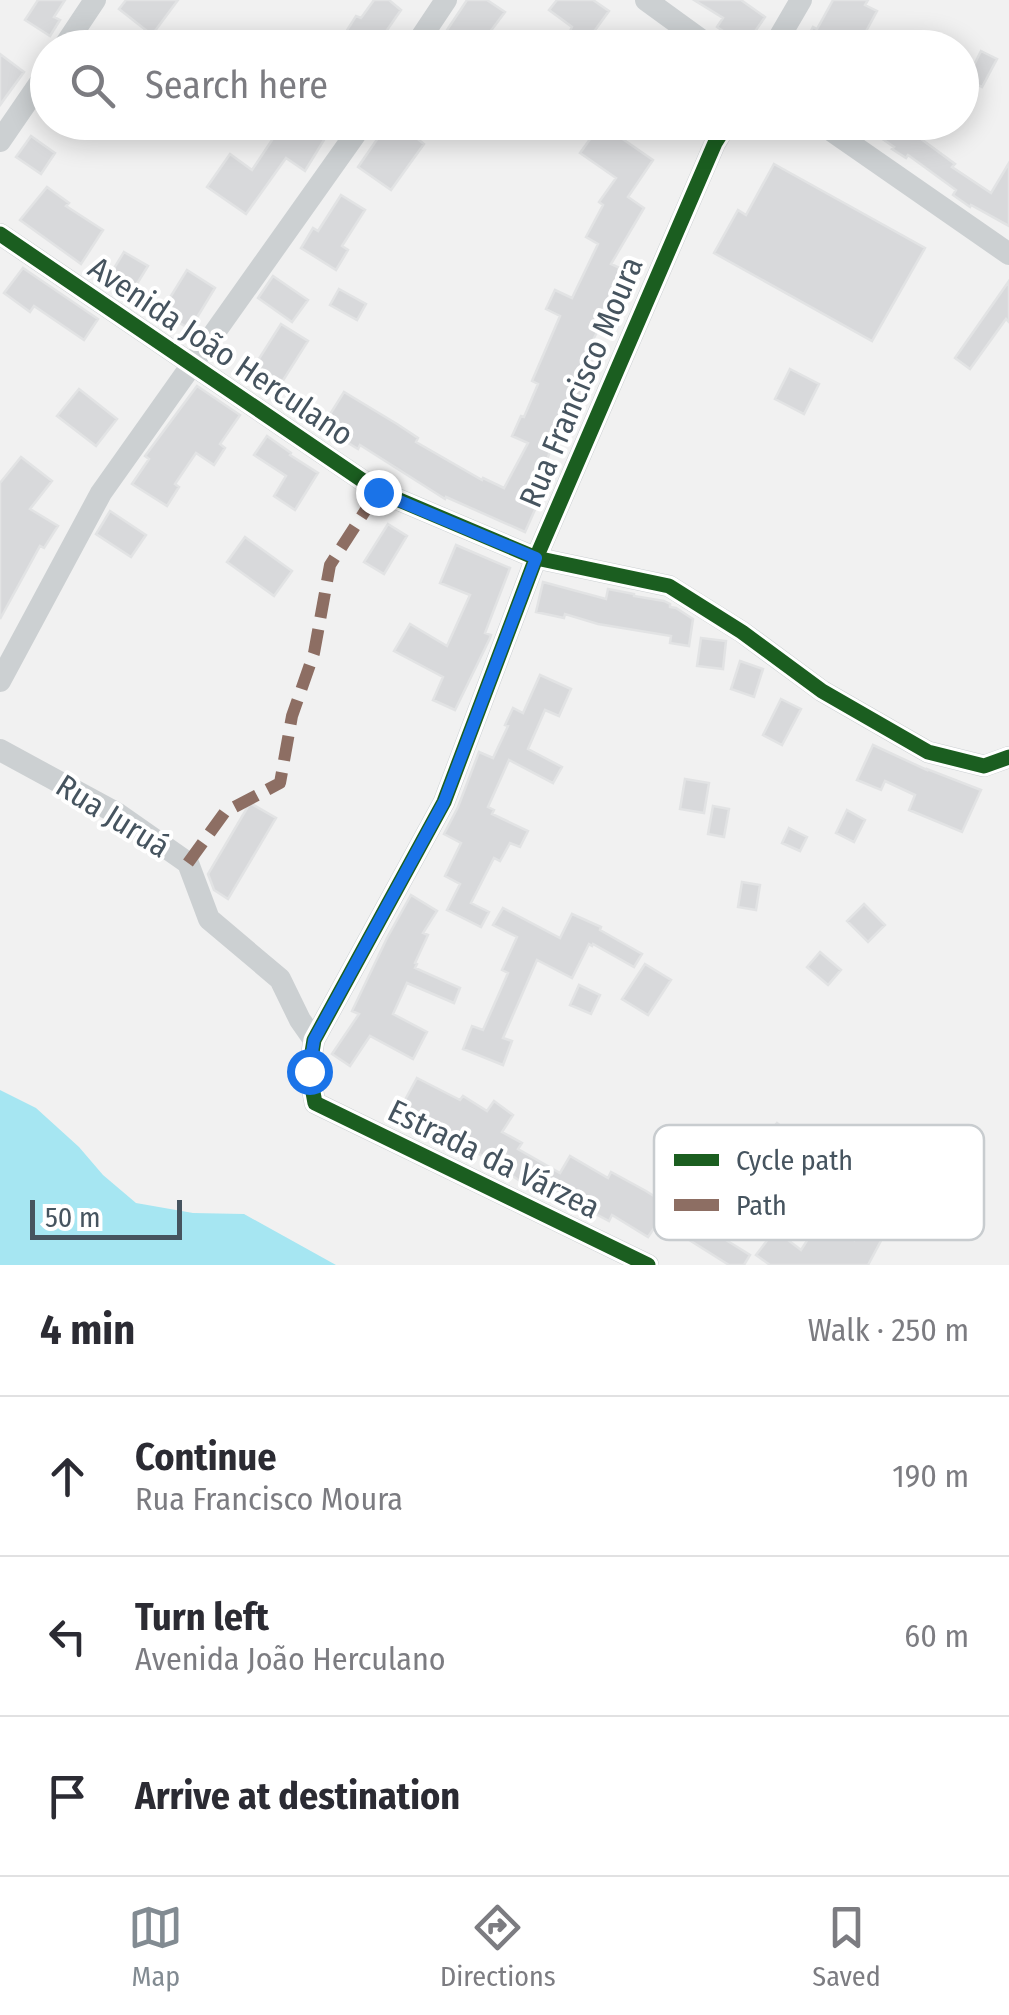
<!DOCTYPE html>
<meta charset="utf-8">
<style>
body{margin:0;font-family:"Fira Sans Condensed",sans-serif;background:#f7f7f7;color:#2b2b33}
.scale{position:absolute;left:30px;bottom:25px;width:152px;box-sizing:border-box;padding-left:10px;border:5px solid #46545f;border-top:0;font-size:28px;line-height:35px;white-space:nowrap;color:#46545f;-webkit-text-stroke:8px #fff;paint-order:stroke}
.stop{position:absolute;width:30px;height:30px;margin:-22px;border:8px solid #1a73e8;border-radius:50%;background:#fff}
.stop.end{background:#1a73e8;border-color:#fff;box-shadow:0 2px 10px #0008}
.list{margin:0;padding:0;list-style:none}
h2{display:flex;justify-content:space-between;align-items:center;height:130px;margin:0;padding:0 40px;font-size:42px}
h2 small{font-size:32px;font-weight:400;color:#7c7c81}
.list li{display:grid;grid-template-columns:65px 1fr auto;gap:30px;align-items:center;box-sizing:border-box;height:160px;padding:0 40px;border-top:2px solid #e1e1e2}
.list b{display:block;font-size:38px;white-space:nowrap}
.list p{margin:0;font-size:32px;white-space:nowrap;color:#7c7c81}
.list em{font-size:32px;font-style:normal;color:#7c7c81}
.icon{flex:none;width:55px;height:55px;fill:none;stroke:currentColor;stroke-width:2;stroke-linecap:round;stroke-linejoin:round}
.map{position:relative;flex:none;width:1009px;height:1265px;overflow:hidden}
.search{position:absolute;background:#fff;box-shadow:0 5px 25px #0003;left:30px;right:30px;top:30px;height:110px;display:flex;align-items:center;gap:25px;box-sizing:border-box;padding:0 35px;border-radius:55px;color:#7c7c81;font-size:38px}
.sheet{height:610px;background:#fff}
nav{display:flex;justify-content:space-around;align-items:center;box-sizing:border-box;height:140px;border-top:2px solid #e1e1e2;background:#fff;font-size:28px;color:#7c7c81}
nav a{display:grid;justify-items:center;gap:5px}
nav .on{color:#828b92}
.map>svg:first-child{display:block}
.water{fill:#a6e6f2}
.building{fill:#d8d9db;stroke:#e2e3e4;stroke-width:2.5}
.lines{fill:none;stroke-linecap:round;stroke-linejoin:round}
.minor{stroke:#ccd0d2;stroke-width:22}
.quiet{stroke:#8d6e63;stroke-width:12;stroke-dasharray:25 12;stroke-linecap:butt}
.cycleway-casing{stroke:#fff;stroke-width:21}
.cycleway{stroke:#1b5e20;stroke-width:15}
.route{stroke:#1a73e8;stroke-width:12}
.labels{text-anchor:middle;stroke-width:8;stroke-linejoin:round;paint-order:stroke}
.street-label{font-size:32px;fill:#46545f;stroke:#fff}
.key{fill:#fff;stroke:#c8cccf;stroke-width:2.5}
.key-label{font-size:28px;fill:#46545f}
</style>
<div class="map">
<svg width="1009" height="1265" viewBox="0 0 1009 1265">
<rect width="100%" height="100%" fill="#f1f1f1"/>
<!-- water -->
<path class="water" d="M0,1090L36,1108L79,1147L103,1175L136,1203L193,1213L244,1214L336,1265H0Z"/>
<!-- building -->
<path class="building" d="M38,0H65L54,17L60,20L50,36L25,20Z
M126,0H178L152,35L119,9Z
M374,0H389L401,10L385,33L388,35L381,48H365L344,35L356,16L361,18Z
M467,0H487L505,12L487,36L504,48H435Z
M557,0H593L609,11L585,44L569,33L572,27L549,10Z
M694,0H741L765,17L745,46L717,27L723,18Z
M833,0H868L865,5L877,11L857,48H802L813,27L817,29Z
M981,51L997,59L982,87L967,79Z
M0,54L24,72L0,105Z
M284,122H335L305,171L286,158L246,214L207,187L230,154L252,170Z
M389,122H432L419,140L424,144L391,190L358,167Z
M858,122H898L955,164L952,167L991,193L1009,163V226L971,205L970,207L953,195L956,190L908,155L906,158L892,149L894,147Z
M601,124L653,160L628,197L644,208L611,264L622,269L602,312L606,314L590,346L597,349L584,379L588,381L579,401L569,397L555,431L558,432L546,462L554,467L536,502L538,503L525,532L446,497L445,499L360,445L358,449L322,427L344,392L397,424L418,438L416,442L482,480L483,478L504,488L528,443L512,436L521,416L524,417L538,384L532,381L560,316L546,309L555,290L572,298L598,244L586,237L603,205L599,202L616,178L580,153Z
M31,136L55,153L41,174L16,157Z
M774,164L925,248L872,341L714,253L738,210L746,215Z
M47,187L69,203L66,206L103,230L81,264L20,220Z
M341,195L365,210L342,246L348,250L336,270L301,248L313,228L318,231Z
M124,252L148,266L135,287L111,273Z
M23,268L98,319L84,340L34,306L30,312L4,293Z
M187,270L215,288L190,329L161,312Z
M273,276L308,300L292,322L258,298Z
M1009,281V322L1006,319L970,369L955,358Z
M339,289L366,304L357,320L330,305Z
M281,324L308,341L282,382L255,365Z
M790,369L819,384L804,414L775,399Z
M197,386L240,415L220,444L225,448L214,465L196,453L175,484L179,487L167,506L132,484L149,459L145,456Z
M79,389L117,419L96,446L57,416Z
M267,436L291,453L290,455L318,473L295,510L274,496L286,476L254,455Z
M21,457L52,481L30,509L58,526L44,548L40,546L0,619V483Z
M110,511L146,535L131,557L96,534Z
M388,524L407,536L384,574L364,562Z
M245,537L292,571L274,596L227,562Z
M456,545L510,568L485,633L491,635L490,638L455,710L433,700L443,677L394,651L410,624L447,646L470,595L440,583Z
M543,582L606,599L608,589L634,594V596L664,601L670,604V607L676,608L693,619L689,646L670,643L671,636L598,624L565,614L564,618L536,612Z
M701,638L726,641L723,669L697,666Z
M740,661L763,669L754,697L731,689Z
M540,675L571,689L559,716L545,710L528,749L562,767L553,783L509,760L488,807L494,810L492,814L528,831L520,847L510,843L500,861L494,858L471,903L489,912L481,927L447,910L460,884L445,876L461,843L444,834L458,807L479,752L493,758L508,726L505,725L513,708L523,713Z
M781,699L801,709L782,745L763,735Z
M873,745L927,770V769L981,790L962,832L909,810L915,795L885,781L881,790L857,780Z
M685,779L709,783L704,813L680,809Z
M250,803L276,818L228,899L214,890L208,874Z
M713,806L729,809L724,837L708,834Z
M847,810L865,820L854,842L836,833Z
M789,828L807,837L800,851L782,843Z
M742,882L760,885L756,910L738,907Z
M411,895L437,911L423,933L428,935L415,963L417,964L415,968L460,988L454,1003L407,983L393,1014L427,1032L413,1059L370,1036L350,1066L332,1054L359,1014L352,1011L387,938Z
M864,904L885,925L868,942L847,921Z
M503,908L560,938L572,914L601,927L600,930L642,954L634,967L593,944L592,946L589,944L572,978L537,960L503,1038L512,1041L503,1065L463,1049L472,1026L483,1030L508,973L502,970L517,937L493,925Z
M820,952L841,970L828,985L807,967Z
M645,964L671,980L648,1015L622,999Z
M579,985L600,995L591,1014L570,1005Z
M417,1078L460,1100L463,1096L487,1111L494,1101L513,1115L502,1132L522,1143L518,1149L560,1173L570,1156L608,1178L611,1172L646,1191L687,1217L704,1191L719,1200L709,1216L732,1232L726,1240L750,1255L744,1265H729L659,1221L648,1237L612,1215L609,1221L590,1211L591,1210L528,1174L523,1183L464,1144L465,1142L420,1114L417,1120L399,1111Z
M777,1123L792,1135L765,1167L750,1155Z
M821,1219L854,1240L862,1224L884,1235L868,1265H770L756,1255L775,1230L801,1250Z"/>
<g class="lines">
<!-- minor -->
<path class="minor" d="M646,0L712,48
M63,48L95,0
M414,48L446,0
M773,48L801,0
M819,122L1009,254
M0,141L48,71
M0,234L378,491L536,558L669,586L742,632L822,691L928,752L984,766L1009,757
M0,681L101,493L364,122
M0,750L118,814L188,863L209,919L280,979L300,1020L314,1040
M648,1265L315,1103L309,1071L314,1040L444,802L536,558L715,143L728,122"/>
<!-- quiet -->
<path class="quiet" d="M188,863L225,812L280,783L292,716L314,653L330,565L378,491"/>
<defs>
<path id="cycleway" d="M0,234L378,491L536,558L669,586L742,632L822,691L928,752L984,766L1009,757
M648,1265L315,1103L309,1071L314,1040L444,802L536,558L715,143L728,122"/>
</defs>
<!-- cycleway casing -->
<use href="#cycleway" class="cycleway-casing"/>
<!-- cycleway -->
<use href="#cycleway" class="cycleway"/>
</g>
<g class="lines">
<!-- route -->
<path class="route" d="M309,1071L314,1040L444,802L536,558L378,492"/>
</g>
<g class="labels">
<!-- street labels -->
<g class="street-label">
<text transform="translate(221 351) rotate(34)" y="11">Avenida João Herculano</text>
<text transform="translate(581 382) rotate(-67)" y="11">Rua Francisco Moura</text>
<text transform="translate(113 816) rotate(32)" y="11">Rua Juruá</text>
<text transform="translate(494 1159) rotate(26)" y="11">Estrada da Várzea</text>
</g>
</g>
<!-- legend -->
<rect x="654" y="1125" width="330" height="115" rx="15" class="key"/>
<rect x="674" y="1154" width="45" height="12" fill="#1b5e20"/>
<rect x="674" y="1199" width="45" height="12" fill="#8d6e63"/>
<g class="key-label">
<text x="736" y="1170">Cycle path</text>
<text x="736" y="1215">Path</text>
</g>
</svg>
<div class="scale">50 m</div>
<div class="stop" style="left:309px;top:1071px"></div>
<div class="stop end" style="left:378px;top:492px"></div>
<div class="search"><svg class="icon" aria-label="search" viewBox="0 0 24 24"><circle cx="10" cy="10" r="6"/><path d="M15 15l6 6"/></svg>Search here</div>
</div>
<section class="sheet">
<h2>4 min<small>Walk · 250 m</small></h2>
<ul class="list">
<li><svg class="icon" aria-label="ahead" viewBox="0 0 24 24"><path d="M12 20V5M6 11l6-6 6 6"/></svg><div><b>Continue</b><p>Rua Francisco Moura</p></div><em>190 m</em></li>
<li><svg class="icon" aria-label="left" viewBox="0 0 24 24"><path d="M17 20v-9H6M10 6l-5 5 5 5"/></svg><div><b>Turn left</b><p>Avenida João Herculano</p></div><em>60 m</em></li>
<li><svg class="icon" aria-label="arrive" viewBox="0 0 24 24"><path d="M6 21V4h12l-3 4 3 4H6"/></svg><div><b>Arrive at destination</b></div></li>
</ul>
</section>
<nav>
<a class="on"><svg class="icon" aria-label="map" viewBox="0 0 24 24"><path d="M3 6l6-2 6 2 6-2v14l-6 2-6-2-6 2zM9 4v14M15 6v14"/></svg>Map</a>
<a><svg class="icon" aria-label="directions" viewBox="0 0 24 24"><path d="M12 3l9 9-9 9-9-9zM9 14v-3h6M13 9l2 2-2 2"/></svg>Directions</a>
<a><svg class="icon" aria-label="saved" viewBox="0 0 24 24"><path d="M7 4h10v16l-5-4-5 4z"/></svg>Saved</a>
</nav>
